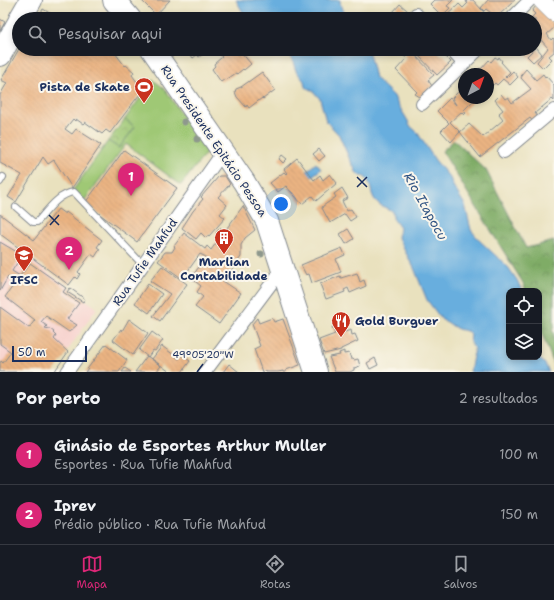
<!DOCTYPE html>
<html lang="pt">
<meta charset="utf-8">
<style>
body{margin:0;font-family:"Shantell Sans",sans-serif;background:#20242c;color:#f1f3f6}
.controls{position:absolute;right:12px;bottom:12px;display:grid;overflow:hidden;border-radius:8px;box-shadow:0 2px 6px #0003}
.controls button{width:36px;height:36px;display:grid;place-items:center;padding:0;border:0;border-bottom:1px solid #363941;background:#171b24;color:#f1f3f6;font:20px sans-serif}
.compass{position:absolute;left:458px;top:68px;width:36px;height:36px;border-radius:50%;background:#171b24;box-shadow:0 2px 6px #0003;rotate:41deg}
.scale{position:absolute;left:12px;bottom:10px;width:75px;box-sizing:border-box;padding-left:4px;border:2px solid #1b2f5e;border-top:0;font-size:11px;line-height:14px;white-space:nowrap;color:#1b2f5e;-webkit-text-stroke:3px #fbf7ec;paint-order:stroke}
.you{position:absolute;left:281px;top:204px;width:14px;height:14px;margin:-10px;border:3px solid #fff;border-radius:50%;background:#1a73e8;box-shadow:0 0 0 6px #1a73e833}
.badge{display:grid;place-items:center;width:26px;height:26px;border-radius:50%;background:#db2777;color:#fff;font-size:13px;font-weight:700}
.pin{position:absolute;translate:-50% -33px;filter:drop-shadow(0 1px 2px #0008)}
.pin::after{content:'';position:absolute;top:21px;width:14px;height:12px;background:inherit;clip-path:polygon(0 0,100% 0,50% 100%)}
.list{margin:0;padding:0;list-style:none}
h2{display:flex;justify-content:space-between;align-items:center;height:52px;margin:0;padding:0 16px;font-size:17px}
h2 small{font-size:13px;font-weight:400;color:#9ea1a6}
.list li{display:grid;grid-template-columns:26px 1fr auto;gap:12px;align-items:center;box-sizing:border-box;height:60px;padding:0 16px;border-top:1px solid #363941}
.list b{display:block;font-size:15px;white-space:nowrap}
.list p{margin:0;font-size:13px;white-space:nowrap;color:#9ea1a6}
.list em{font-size:13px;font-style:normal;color:#9ea1a6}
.icon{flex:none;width:22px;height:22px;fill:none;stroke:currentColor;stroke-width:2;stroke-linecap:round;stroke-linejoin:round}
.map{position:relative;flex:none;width:554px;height:372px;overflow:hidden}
.search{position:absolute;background:#171b24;box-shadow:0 2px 6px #0003;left:12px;right:12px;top:12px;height:44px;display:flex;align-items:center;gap:10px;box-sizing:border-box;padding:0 14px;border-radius:22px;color:#9ea1a6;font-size:15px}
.sheet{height:172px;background:#171b24}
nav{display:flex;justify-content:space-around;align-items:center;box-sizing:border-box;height:56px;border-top:1px solid #363941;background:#171b24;font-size:11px;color:#9ea1a6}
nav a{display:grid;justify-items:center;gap:2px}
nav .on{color:#db2777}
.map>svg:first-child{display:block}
.built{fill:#f7d0cc}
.forest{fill:url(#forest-crowns);stroke:#4d6e62}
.park{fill:url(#park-crowns);stroke:#5d7c69}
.pitch{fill:#9fc874;stroke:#5d7c69}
.water{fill:#68aede;stroke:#426e9e}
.building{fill:url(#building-back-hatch)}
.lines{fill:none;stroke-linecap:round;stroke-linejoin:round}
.lane-casing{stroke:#82888e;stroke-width:8}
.street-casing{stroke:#82888e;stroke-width:14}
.secondary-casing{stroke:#82888e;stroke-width:18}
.highway-casing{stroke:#82888e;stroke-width:24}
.lane{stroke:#fff;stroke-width:6}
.street{stroke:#fff;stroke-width:12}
.secondary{stroke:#fff;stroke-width:17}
.highway{stroke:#fff;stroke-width:22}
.tree{fill:#8e988d}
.ticks{fill:none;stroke:#1b2f5e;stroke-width:1.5}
.labels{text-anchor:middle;stroke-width:4;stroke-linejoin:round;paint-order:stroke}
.poi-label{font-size:12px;font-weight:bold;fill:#1b2f5e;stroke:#fbf7ec}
.street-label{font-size:12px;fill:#1b2f5e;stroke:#fbf7ec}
.water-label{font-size:13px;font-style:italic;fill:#325584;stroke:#fbf7ec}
.ticks-label{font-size:10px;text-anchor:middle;fill:#1b2f5e;stroke:#fbf7ec;stroke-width:4;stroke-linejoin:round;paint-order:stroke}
</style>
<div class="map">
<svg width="554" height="372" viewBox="0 0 554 372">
<defs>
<pattern id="forest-crowns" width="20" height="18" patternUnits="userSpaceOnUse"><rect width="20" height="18" fill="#7fac66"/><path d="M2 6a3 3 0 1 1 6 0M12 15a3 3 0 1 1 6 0" fill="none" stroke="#678c57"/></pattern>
<pattern id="park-crowns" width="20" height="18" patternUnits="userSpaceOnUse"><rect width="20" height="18" fill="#9fc874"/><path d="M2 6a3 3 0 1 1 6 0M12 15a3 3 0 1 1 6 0" fill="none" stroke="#81a362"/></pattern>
<pattern id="building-back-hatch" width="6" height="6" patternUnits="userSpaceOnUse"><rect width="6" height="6" fill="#ebb482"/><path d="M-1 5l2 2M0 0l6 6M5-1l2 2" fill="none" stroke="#c99b73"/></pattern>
</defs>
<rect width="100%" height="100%" fill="#fbf7ec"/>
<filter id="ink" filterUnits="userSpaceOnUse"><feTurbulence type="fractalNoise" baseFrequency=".025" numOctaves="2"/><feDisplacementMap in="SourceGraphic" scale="8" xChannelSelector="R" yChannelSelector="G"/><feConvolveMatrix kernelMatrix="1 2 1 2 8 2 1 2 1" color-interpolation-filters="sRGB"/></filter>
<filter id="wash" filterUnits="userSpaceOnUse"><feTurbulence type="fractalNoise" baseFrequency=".012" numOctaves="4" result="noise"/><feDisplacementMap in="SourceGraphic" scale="16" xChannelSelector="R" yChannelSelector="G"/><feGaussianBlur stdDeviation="0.9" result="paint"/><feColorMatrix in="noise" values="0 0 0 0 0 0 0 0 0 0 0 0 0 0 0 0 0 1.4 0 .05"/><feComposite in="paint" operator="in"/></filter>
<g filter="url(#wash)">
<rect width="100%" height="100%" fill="#e9e1be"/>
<!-- built -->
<path class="built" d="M0,237L97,308L53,372H0Z"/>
<!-- forest -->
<path class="forest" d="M454,140L486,170L526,248L554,241V328L552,330L554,333V365L539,326V291H526L523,283L442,151Z"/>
<!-- park -->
<path class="park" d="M125,119L135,127L119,148L108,141Z"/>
<!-- pitch -->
<path class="pitch" d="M153,80L164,88L207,152L181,185L126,144L84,201L71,193L108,141L119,148L135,127L125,119Z"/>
<!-- water -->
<path class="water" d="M236,0H340C340,7 344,15 350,19H249L245,16Z
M285,49H368L375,78L394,96L396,101L408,121L409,125L417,132L435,160L450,178L453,186L465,205L471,230L480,241L508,267L517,280L522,291H509V357H538L545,364L549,372H470L474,351V348L470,343L471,334C466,329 461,331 456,328C450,325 448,321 442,320L427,300L414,268L399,240L398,237L400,228L393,218V212C388,208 381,207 376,201C369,194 373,181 363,176H360L356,172L355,169L350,160L339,135L326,121L320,99L313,91L305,87L304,81L296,71L293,62Z
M316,163L321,169L311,177L307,171Z"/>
<g id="blocks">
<!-- building -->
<path class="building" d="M141,0H170L156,15Z
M434,0H453L447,6L450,8L442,16L430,4Z
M467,0H473L490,19H466L464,17L460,19H443L459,4L463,8L468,3L466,2Z
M488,0H515L496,18L495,17L493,19H491L488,15L491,13L486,9L484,11L481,8Z
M400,4L408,11L400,19H387Z
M536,6L554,24V28L547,34L551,40L553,38L554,39V52L549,56L552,59L543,68L537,62L548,48L535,33V19H530L535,14L532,11Z
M43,9L60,19H37Z
M0,19L5,22L0,31Z
M535,36L541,41L535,47Z
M536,47L542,54L533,62L527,56Z
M19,49H112L125,66L126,65L134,72L132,75L143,90L110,133L106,130L102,134L85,122L83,124L76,119L75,121L73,119L65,129L72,134L76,129L101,145L72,188L54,160L48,164L43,157L16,202L8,197L22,175L0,163V95L7,83L1,80Z
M186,49H210L199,57L197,55L193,58Z
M217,49H233L238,54L241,52L251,64L244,70L243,69L237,74L236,73L226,80L225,79L221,82L212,69L215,66L214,64L222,57L216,50Z
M422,49H435L441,56L443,54L451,62L437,75L417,54Z
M409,51L411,54L413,53L434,75L428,80L432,86L420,97L415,94L417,92L396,70L407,58L404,56Z
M495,57L498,59L499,57L502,61L501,62L510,72L505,77L506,78L513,71L518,77L510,85L503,79L497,85L495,83L488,90V74H473L480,68L481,69L489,60L491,62Z
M526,69L536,80L543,74L545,77L546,76L554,85V101L552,99L535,113L538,117L533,122L530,118L480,157L460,132L469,124L483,137L503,120L499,115L500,114L499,113L503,110L495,100L501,94L505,99L508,97L512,103L531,89L521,78L522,76L521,75Z
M262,72L275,90L263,99L262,98L249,108L247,105L246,107L237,97L235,92L236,89L241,87Z
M464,86V98H476L463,111L466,113L464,115L461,112L450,122L460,132L451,142L441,131L449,123L437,111L450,98L456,105L452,98Z
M319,149L325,156L319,161L313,154Z
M124,150L177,188L137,242L85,203Z
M282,155L287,159L283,163L279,159Z
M297,158L314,180L320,175L323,180L330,174L337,183L316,201L312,196L302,204L286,186L278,192L270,183L284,172L286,174L287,173L284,169Z
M219,176H225L230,184L218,197L227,205L220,214L225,218L209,236L208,235L206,238L201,233L196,239L182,228L193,211L203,199L201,197Z
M342,188L348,198L342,201L347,211L351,209L356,217L350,221L345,214L330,223L322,208L323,206L336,197L334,194Z
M243,206L255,230L245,238L241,245V257L235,265L236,266L230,271L223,281L241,293L219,324L195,307L203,297L197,292L201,286L191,278L206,257L200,254L187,272L189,273L184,280L158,261L165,252H172L175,247L174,246L184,233L205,249L207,246L211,250Z
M58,209L65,214L66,212L102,240L97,247L100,249L95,257L91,254L78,272L80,274L77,279L75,277L69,285L0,234V214L34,240Z
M220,228L224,231L219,236L216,233Z
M348,229L354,239L346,244L340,234Z
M0,242L22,255L12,271L20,276L30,263L66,288L63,292L79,303L67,319L77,325L69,332L46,316L41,322L47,326L45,328L50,329L54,332L53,333L56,336L54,339L68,352L54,372H0V363L1,361L3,363L11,352L0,344V307L29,328L35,320L5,297L16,282L8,277L0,291Z
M342,248L345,255L336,259L341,272L312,283L309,274L306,275L301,265Z
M162,266L187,284L160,321L153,316L170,294L150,281Z
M357,273L360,282L364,280L366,286L350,293L348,288L344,290L345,292L326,299L320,284L340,276L341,278Z
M148,284L162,294L149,313L135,303Z
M70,288L85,299L83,302L67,292Z
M257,318L259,323L272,318L274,322L283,319L300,365L286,370V372H283V371L278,372H266V370L262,372L254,349L260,346L252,324Z
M129,319L148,333L133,355L113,340L121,329L122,331Z
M339,325L341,333L351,330L352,335L355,334L358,341L341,349V350L324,354L319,340L335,334L332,327Z
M152,332L163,340L155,351L153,350L148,357L139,350Z
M106,344L127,360L119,372H85Z
M162,346L179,359L182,355L190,361L182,372H170L152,359Z
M344,351V354L349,353L351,359H353L354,360L358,359L360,366L354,368V370L350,372H335L329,357L340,355L339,353Z
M147,356L161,366L156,372H135Z
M375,358L378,365L370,369L367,363Z
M229,364L239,372H223Z
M125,368L131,372H122Z"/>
</g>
</g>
<g filter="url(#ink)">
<use href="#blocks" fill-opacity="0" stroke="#82888e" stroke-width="1"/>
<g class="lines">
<defs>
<path id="lane" d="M0,182L3,177
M16,207L33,222H37C47,211 58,194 74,192L143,265"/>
<path id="street" d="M416,14L421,19
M511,19L530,0
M450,49L464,64
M422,104L479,49
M504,152L554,110
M67,372L223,152
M205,372L283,268"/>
<path id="secondary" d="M541,0L554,13"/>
<path id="highway" d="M114,0L130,19
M20,19L31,0
M152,49L244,182L267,221L316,372
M0,55L19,22"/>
</defs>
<!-- lane casing -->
<use href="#lane" class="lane-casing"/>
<!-- street casing -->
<use href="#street" class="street-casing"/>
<!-- secondary casing -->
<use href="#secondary" class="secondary-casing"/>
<!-- highway casing -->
<use href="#highway" class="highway-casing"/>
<!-- lane -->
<use href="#lane" class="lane"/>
<!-- street -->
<use href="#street" class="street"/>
<!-- secondary -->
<use href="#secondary" class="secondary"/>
<!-- highway -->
<use href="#highway" class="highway"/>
</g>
<!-- trees -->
<g class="tree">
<circle cx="184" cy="122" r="3.5"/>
<circle cx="197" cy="139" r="3.5"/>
<circle cx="261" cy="254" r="3.5"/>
</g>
</g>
<!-- ticks -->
<path class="ticks" d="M357,177L367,187M357,187L367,177M49,215L59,225M50,225L59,215M197,372L203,364"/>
<!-- icons -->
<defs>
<symbol id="stadium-pin" viewBox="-11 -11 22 30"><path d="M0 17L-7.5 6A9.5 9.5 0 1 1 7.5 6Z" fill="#c8321e" stroke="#fbf7ec"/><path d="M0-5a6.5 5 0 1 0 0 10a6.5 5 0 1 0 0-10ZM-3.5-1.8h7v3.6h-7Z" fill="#fff"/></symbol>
<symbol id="building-pin" viewBox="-11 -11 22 30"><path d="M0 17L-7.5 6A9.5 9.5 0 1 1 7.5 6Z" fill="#c8321e" stroke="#fbf7ec"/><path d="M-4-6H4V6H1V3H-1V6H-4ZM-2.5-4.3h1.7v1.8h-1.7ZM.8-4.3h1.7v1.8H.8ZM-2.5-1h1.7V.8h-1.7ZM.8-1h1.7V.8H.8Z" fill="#fff"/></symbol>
<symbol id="university-pin" viewBox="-11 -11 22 30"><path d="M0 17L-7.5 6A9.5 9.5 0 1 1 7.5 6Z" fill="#c8321e" stroke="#fbf7ec"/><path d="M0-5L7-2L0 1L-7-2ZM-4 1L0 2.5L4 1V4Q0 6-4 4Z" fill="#fff"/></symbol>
<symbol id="restaurant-pin" viewBox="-11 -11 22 30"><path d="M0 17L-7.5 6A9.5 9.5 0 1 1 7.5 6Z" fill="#c8321e" stroke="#fbf7ec"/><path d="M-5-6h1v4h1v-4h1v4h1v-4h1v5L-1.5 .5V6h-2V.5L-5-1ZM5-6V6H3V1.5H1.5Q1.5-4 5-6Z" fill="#fff"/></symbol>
</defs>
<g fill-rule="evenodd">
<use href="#stadium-pin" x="133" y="76" width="22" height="30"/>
<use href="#building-pin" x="213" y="227" width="22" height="30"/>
<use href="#university-pin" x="13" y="244" width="22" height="30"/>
<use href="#restaurant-pin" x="330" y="310" width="22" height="30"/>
</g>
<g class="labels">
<!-- poi labels -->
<g class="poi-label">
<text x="130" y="91" text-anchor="end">Pista de Skate</text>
<text x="224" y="266">Marlian<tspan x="224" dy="14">Contabilidade</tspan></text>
<text x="24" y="284">IFSC</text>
<text x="355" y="325" text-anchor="start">Gold Burguer</text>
</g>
<!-- street labels -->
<g class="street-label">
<text transform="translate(214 141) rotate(56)" y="4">Rua Presidente Epitácio Pessoa</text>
<text transform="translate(145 262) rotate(-55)" y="4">Rua Tufie Mahfud</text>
</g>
<!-- water labels -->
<g class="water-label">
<text transform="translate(426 206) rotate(61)" y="5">Rio Itapocu</text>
</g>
</g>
<g class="ticks-label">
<text x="203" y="358">49°05'20"W</text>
</g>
</svg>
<div class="controls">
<button><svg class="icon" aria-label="locate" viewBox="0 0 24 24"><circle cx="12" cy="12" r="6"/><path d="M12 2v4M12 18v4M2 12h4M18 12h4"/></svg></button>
<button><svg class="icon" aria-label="layers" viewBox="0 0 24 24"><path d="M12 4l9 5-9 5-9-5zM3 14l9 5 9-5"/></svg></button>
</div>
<svg class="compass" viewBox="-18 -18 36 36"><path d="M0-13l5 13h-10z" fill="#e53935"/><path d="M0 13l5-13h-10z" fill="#9ea1a6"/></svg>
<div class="scale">50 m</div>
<div class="you"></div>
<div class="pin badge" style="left:131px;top:196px">1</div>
<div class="pin badge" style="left:69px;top:270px">2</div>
<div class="search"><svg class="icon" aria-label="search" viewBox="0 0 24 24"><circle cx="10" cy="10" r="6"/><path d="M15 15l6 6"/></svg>Pesquisar aqui</div>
</div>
<section class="sheet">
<h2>Por perto<small>2 resultados</small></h2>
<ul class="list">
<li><span class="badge">1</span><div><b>Ginásio de Esportes Arthur Muller</b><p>Esportes · Rua Tufie Mahfud</p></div><em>100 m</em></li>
<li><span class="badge">2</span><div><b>Iprev</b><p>Prédio público · Rua Tufie Mahfud</p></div><em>150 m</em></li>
</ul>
</section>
<nav>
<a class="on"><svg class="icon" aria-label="map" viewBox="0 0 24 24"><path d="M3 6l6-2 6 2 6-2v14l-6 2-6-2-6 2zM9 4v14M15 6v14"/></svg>Mapa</a>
<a><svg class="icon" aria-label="directions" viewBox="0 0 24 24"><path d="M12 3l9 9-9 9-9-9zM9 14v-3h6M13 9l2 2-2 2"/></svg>Rotas</a>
<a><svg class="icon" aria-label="saved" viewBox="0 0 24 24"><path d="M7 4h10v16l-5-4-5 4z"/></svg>Salvos</a>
</nav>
